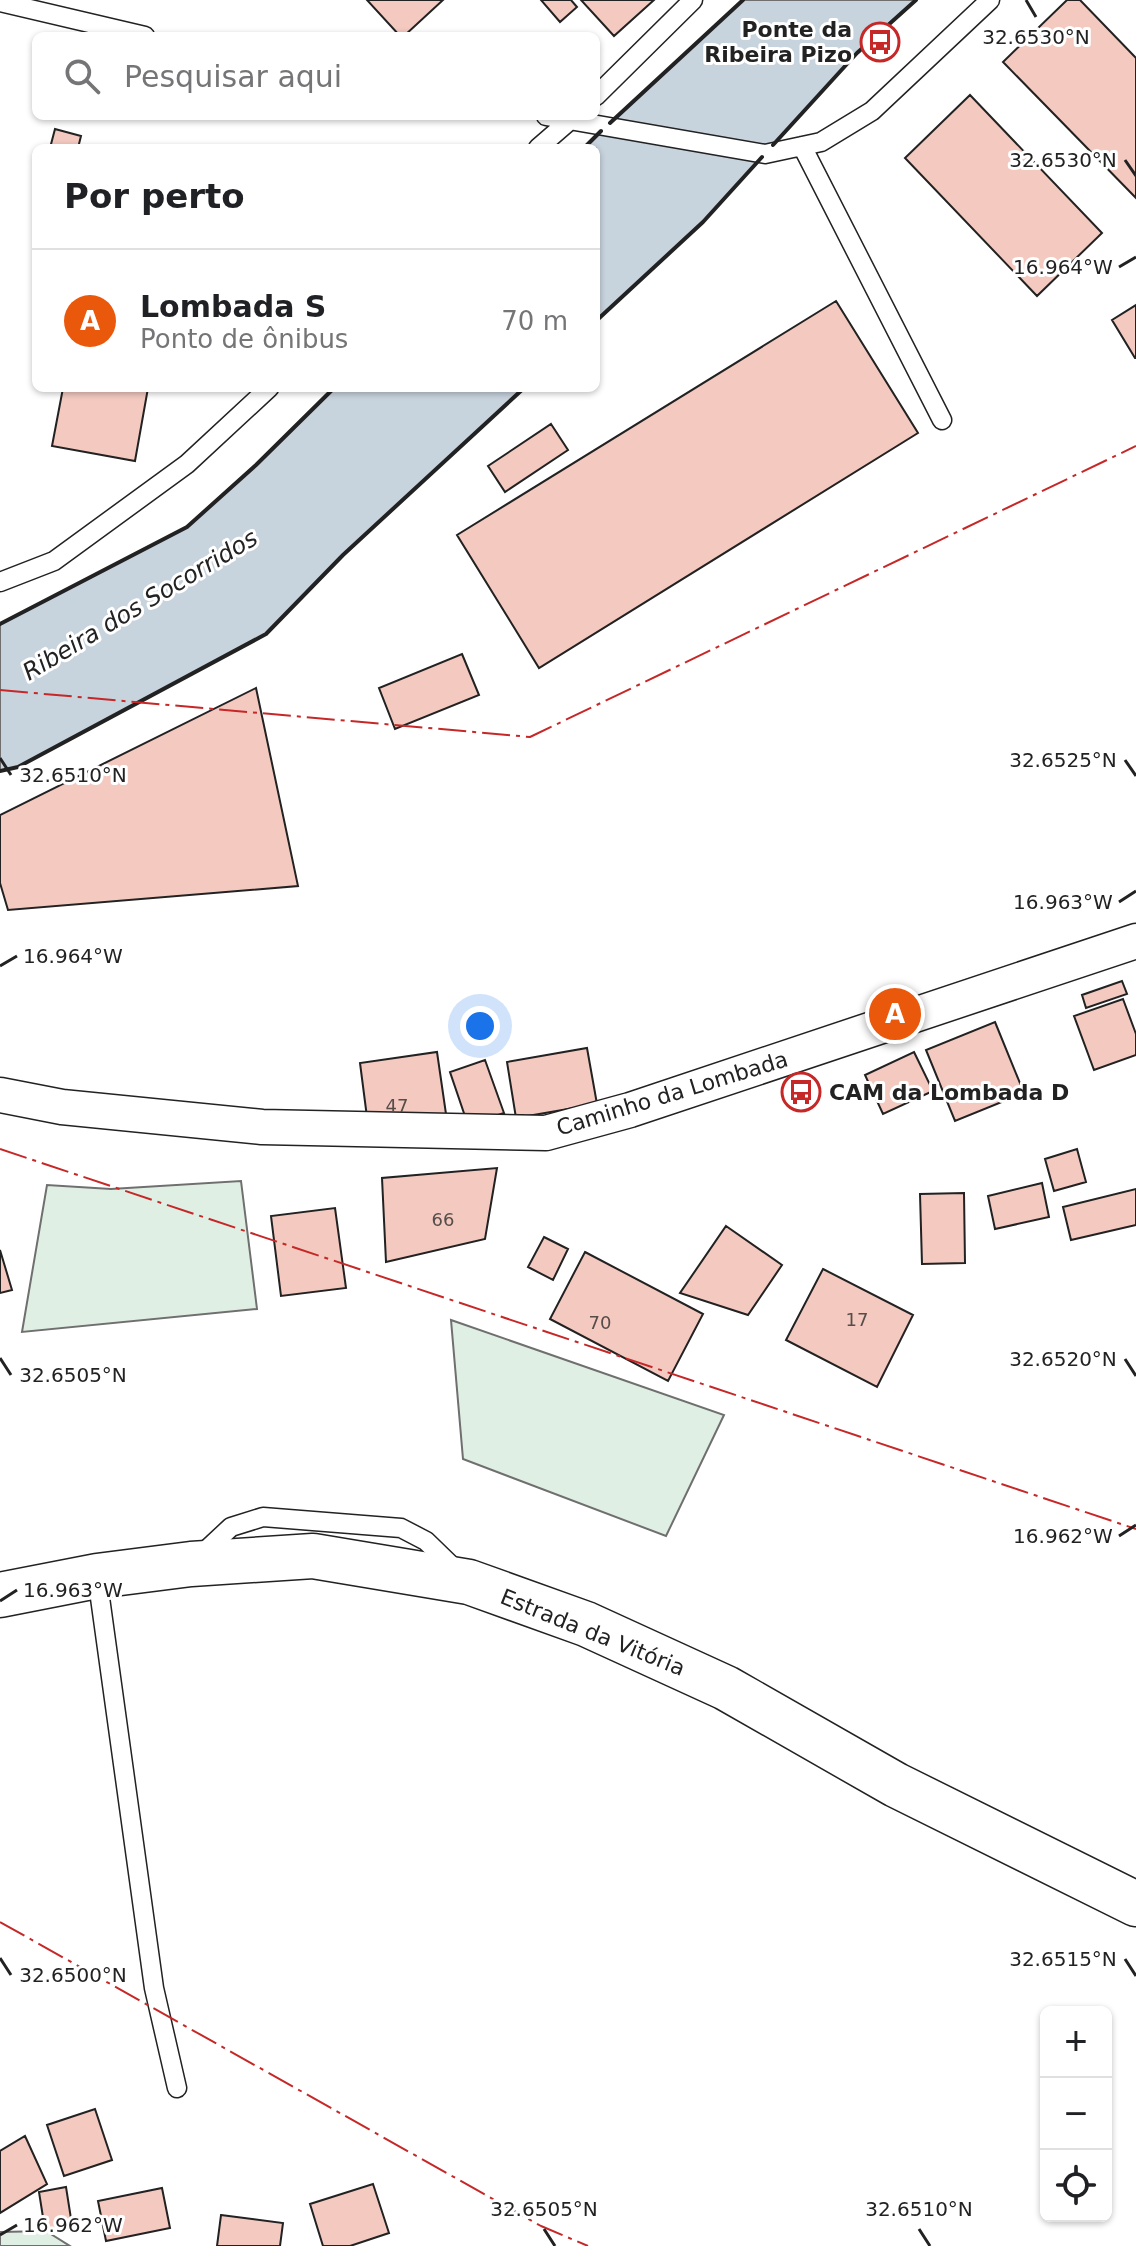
<!DOCTYPE html>
<html lang="pt">
<meta charset="utf-8">
<style>
body{margin:0;font-family:"DejaVu Sans",sans-serif;background:#f6f6f6;color:#202124}
.controls{position:absolute;right:24px;bottom:24px;display:grid;overflow:hidden;border-radius:12px;box-shadow:0 2px 6px #0004}
.controls button{width:72px;height:72px;display:grid;place-items:center;padding:0;border:0;border-bottom:2px solid #e0e0e0;background:#fff;color:#202124;font:40px sans-serif}
.you{position:absolute;left:480px;top:1026px;width:28px;height:28px;margin:-20px;border:6px solid #fff;border-radius:50%;background:#1a73e8;box-shadow:0 0 0 12px #1a73e833}
.badge{display:grid;place-items:center;width:52px;height:52px;border-radius:50%;background:#ea580c;color:#fff;font-size:26px;font-weight:700}
.pin{position:absolute;translate:-50% -50%;border:4px solid #fff;box-shadow:0 2px 8px #0006}
.list{margin:0;padding:0;list-style:none}
h2{display:flex;justify-content:space-between;align-items:center;height:104px;margin:0;padding:0 32px;font-size:34px}
h2 small{font-size:26px;font-weight:400;color:#757577}
.list li{display:grid;grid-template-columns:52px 1fr auto;gap:24px;align-items:center;box-sizing:border-box;height:144px;padding:0 32px;border-top:2px solid #e0e0e0}
.list b{display:block;font-size:30px;white-space:nowrap}
.list p{margin:0;font-size:26px;white-space:nowrap;color:#757577}
.list em{font-size:26px;font-style:normal;color:#757577}
.icon{flex:none;width:44px;height:44px;fill:none;stroke:currentColor;stroke-width:2;stroke-linecap:round;stroke-linejoin:round}
.map{position:relative;flex:none;width:1136px;height:2246px;overflow:hidden}
.search{position:absolute;background:#fff;box-shadow:0 2px 6px #0004;left:32px;top:32px;width:568px;height:88px;display:flex;align-items:center;gap:20px;box-sizing:border-box;padding:0 28px;border-radius:12px;color:#757577;font-size:30px}
.panel{position:absolute;background:#fff;box-shadow:0 2px 6px #0004;left:32px;top:144px;width:568px;height:248px;border-radius:12px}
.map>svg:first-child{display:block}
.green{fill:#e0efe3;stroke:#6f6f6f;stroke-width:2}
.water{fill:#c7d3dd;stroke:#6f6f6f;stroke-width:2}
.building{fill:#f3c9c0;stroke:#222;stroke-width:2}
.lines{fill:none;stroke-linecap:round;stroke-linejoin:round}
.service-casing{stroke:#222;stroke-width:21}
.minor-casing{stroke:#222;stroke-width:37}
.secondary-casing{stroke:#222;stroke-width:47}
.service{stroke:#fff;stroke-width:18}
.minor{stroke:#fff;stroke-width:34}
.secondary{stroke:#fff;stroke-width:44}
.wall{stroke:#222;stroke-width:4}
.power{stroke:#c62828;stroke-width:2;stroke-dasharray:28 6 4 6;stroke-linecap:butt}
.ticks{fill:none;stroke:#222;stroke-width:3}
.labels{text-anchor:middle;stroke-width:6;stroke-linejoin:round;paint-order:stroke}
.number-label{font-size:18px;fill:#564c4a}
.poi-label{font-size:22px;font-weight:bold;fill:#222;stroke:#fff;text-anchor:end}
.street-label{font-size:22px;fill:#222;stroke:#fff}
.water-label{font-size:24px;font-style:italic;fill:#222;stroke:#fff}
.ticks-label{font-size:20px;text-anchor:middle;fill:#222;stroke:#fff;stroke-width:6;stroke-linejoin:round;paint-order:stroke}
</style>
<div class="map">
<svg width="1136" height="2246" viewBox="0 0 1136 2246">
<rect width="100%" height="100%" fill="#fff"/>
<!-- green -->
<path class="green" d="M241,1181L257,1309L22,1332L47,1185L111,1189Z
M451,1320L724,1415L666,1536L463,1459Z
M46,2231L70,2246H0V2232Z"/>
<!-- water -->
<path class="water" d="M743,0H916L857,53L703,222L596,321V148H584Z
M334,388H524L343,555L266,634L18,767L0,771V624L187,527L256,465Z"/>
<!-- building -->
<path class="building" d="M367,0H443L404,36H400Z
M541,0H571L577,7L560,22Z
M581,0H654L614,36Z
M1067,0H1080L1136,58V198L1003,62Z
M970,95L1102,233L1037,296L905,158Z
M55,129L81,136L78,148H50Z
M836,301L918,433L539,668L457,535Z
M1136,305V358H1135L1112,320Z
M63,388H148L135,461L52,446Z
M551,424L568,450L505,492L488,466Z
M462,654L479,695L395,729L379,688Z
M256,688L298,886L8,910L0,883V815Z
M1122,981L1127,994L1086,1008L1082,995Z
M1123,999L1136,1034V1055L1094,1070L1074,1016Z
M995,1022L1024,1093L955,1121L926,1050Z
M587,1048L597,1104L516,1118L507,1062Z
M437,1052L446,1114L368,1125L360,1063Z
M914,1052L933,1091L883,1114L865,1075Z
M485,1060L504,1113L468,1125L450,1072Z
M1077,1149L1086,1182L1054,1191L1045,1159Z
M497,1168L485,1239L386,1262L382,1178Z
M1042,1183L1049,1217L995,1229L988,1196Z
M1136,1189V1225L1071,1240L1063,1207Z
M964,1193L965,1263L922,1264L920,1194Z
M335,1208L346,1288L281,1296L271,1216Z
M726,1226L782,1265L748,1315L680,1293Z
M544,1237L568,1249L553,1280L528,1267Z
M0,1250L12,1290L0,1293Z
M585,1252L703,1314L668,1381L550,1319Z
M823,1269L913,1315L877,1387L786,1340Z
M95,2109L112,2160L64,2176L47,2125Z
M25,2136L47,2184L0,2213V2151Z
M373,2184L389,2233L350,2246H323L310,2204Z
M66,2187L72,2225L45,2230L39,2192Z
M162,2188L170,2228L106,2241L98,2201Z
M221,2215L283,2223L280,2246H217Z"/>
<g class="lines">
<defs>
<path id="service" d="M0,2L145,36
M596,96L693,0
M546,116L765,154L821,142L872,111L990,0
M802,146L942,420
M538,148L575,116
M0,582L54,561L187,464L269,388
M201,1555L231,1527L263,1517L401,1528L426,1541L458,1572
M97,1576L154,1988L177,2088"/>
<path id="minor" d="M0,1095L62,1107L262,1127L546,1133L630,1110L1136,941"/>
<path id="secondary" d="M0,1595L97,1576L191,1564L313,1556L469,1582L586,1624L726,1688L896,1785L1136,1904"/>
</defs>
<!-- service casing -->
<use href="#service" class="service-casing"/>
<!-- minor casing -->
<use href="#minor" class="minor-casing"/>
<!-- secondary casing -->
<use href="#secondary" class="secondary-casing"/>
<!-- service -->
<use href="#service" class="service"/>
<!-- minor -->
<use href="#minor" class="minor"/>
<!-- secondary -->
<use href="#secondary" class="secondary"/>
<!-- wall -->
<path class="wall" d="M610,123L743,0
M773,145L857,53L916,0
M584,148L601,131
M596,321L703,222L762,157
M0,624L187,527L256,465L334,388
M0,771L18,767L266,634L343,555L524,388"/>
<!-- power -->
<path class="power" d="M0,690L530,737L1136,446
M0,1149L1136,1529
M0,1922L541,2226L588,2246"/>
</g>
<!-- ticks -->
<path class="ticks" d="M1026,0L1036,17M1125,160L1136,176M1119,267L1136,257M0,758L11,775M1125,760L1136,776M1119,902L1136,891M0,966L17,956M0,1358L11,1375M1125,1359L1136,1376M1119,1536L1136,1525M0,1601L17,1590M0,1958L11,1975M1125,1959L1136,1976M544,2229L555,2246M919,2229L930,2246M0,2235L17,2225"/>
<!-- icons -->
<defs>
<symbol id="bus-ring" viewBox="-11 -11 22 22"><circle r="9.5" fill="#fff" stroke="#c62828" stroke-width="1.5"/><path d="M-5-6H5V4H4V6H2V4H-2V6H-4V4H-5ZM-3.5-4V0h7V-4ZM-3.5 1.2v1.5H-2V1.2ZM2 1.2v1.5H3.5V1.2Z" fill="#c62828"/></symbol>
</defs>
<g fill-rule="evenodd">
<use href="#bus-ring" x="858" y="20" width="44" height="44"/>
<use href="#bus-ring" x="779" y="1070" width="44" height="44"/>
</g>
<g class="labels">
<!-- number labels -->
<g class="number-label">
<text x="397" y="1112">47</text>
<text x="443" y="1226">66</text>
<text x="857" y="1326">17</text>
<text x="600" y="1329">70</text>
</g>
<!-- poi labels -->
<g class="poi-label">
<text x="852" y="37">Ponte da<tspan x="852" dy="25">Ribeira Pizo</tspan></text>
<text x="829" y="1100" text-anchor="start">CAM da Lombada D</text>
</g>
<!-- street labels -->
<g class="street-label">
<text transform="translate(672 1093) rotate(-17)" y="8">Caminho da Lombada</text>
<text transform="translate(593 1632) rotate(22)" y="8">Estrada da Vitória</text>
</g>
<!-- water labels -->
<g class="water-label">
<text transform="translate(140 605) rotate(-31)" y="8">Ribeira dos Socorridos</text>
</g>
</g>
<g class="ticks-label">
<text x="1036" y="44">32.6530°N</text>
<text x="1063" y="167">32.6530°N</text>
<text x="1063" y="274">16.964°W</text>
<text x="1063" y="767">32.6525°N</text>
<text x="73" y="782">32.6510°N</text>
<text x="1063" y="909">16.963°W</text>
<text x="73" y="963">16.964°W</text>
<text x="1063" y="1366">32.6520°N</text>
<text x="73" y="1382">32.6505°N</text>
<text x="1063" y="1543">16.962°W</text>
<text x="73" y="1597">16.963°W</text>
<text x="1063" y="1966">32.6515°N</text>
<text x="73" y="1982">32.6500°N</text>
<text x="544" y="2216">32.6505°N</text>
<text x="919" y="2216">32.6510°N</text>
<text x="73" y="2232">16.962°W</text>
</g>
</svg>
<div class="controls">
<button>+</button>
<button>−</button>
<button><svg class="icon" aria-label="locate" viewBox="0 0 24 24"><circle cx="12" cy="12" r="6"/><path d="M12 2v4M12 18v4M2 12h4M18 12h4"/></svg></button>
</div>
<div class="you"></div>
<div class="pin badge" style="left:895px;top:1014px">A</div>
<div class="search"><svg class="icon" aria-label="search" viewBox="0 0 24 24"><circle cx="10" cy="10" r="6"/><path d="M15 15l6 6"/></svg>Pesquisar aqui</div>
<section class="panel">
<h2>Por perto<small></small></h2>
<ul class="list">
<li><span class="badge">A</span><div><b>Lombada S</b><p>Ponto de ônibus</p></div><em>70 m</em></li>
</ul>
</section>
</div>
